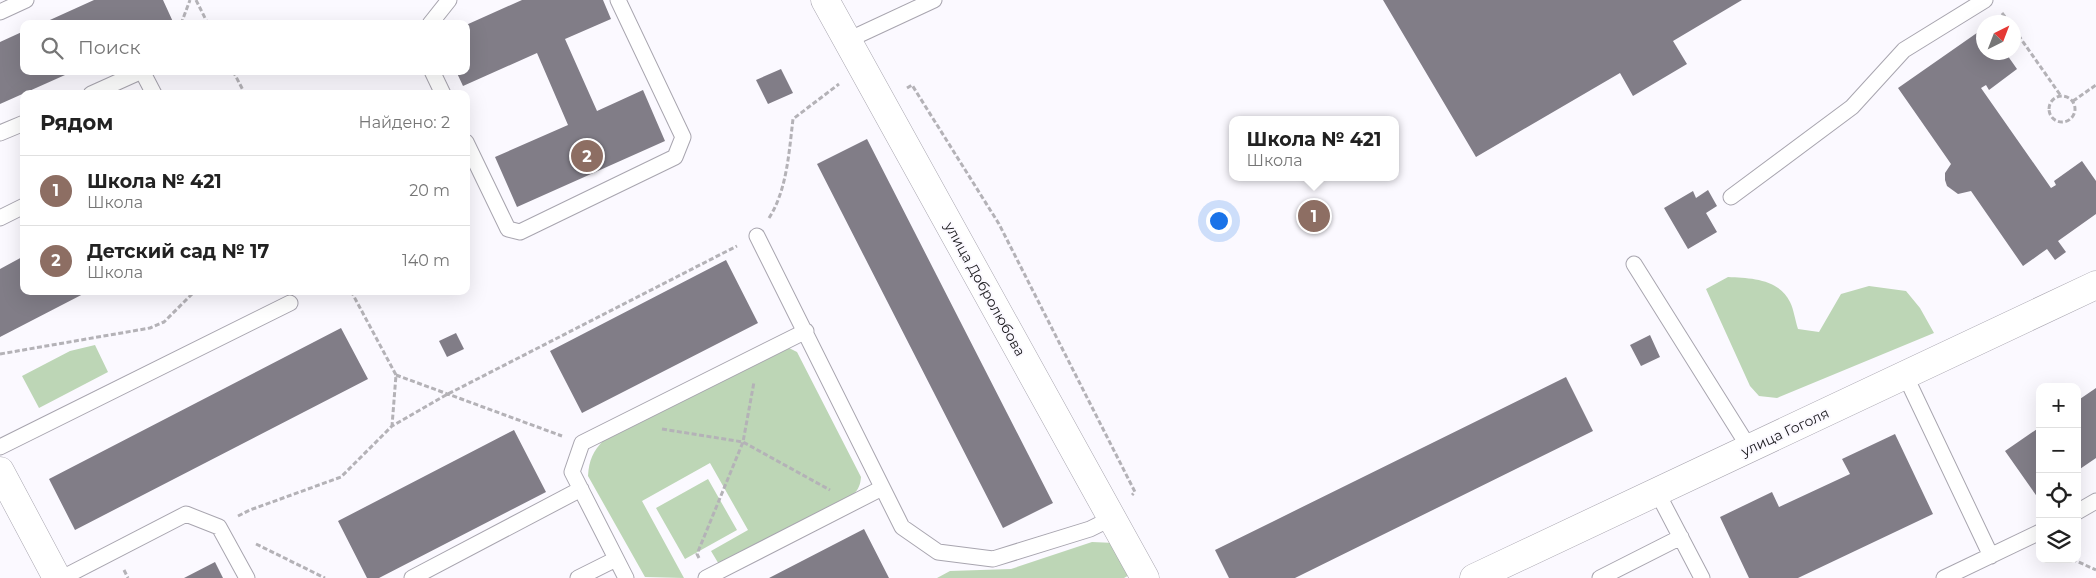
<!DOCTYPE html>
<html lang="ru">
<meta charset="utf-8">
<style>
body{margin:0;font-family:Montserrat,sans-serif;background:#f2f2f2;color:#222}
.controls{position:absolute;right:15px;bottom:15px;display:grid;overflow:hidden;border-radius:10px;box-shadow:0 5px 20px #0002}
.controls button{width:45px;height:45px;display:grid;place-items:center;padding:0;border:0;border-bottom:1px solid #e0e0e0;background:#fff;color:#222;font:25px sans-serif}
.compass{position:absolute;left:1976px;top:15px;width:45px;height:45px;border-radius:50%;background:#fff;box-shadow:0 5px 20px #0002;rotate:42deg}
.you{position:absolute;left:1218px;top:220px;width:18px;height:18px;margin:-12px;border:4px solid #fff;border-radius:50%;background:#1a73e8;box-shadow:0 0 0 8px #1a73e833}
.badge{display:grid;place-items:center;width:32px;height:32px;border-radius:50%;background:#448a2e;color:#fff;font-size:16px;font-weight:700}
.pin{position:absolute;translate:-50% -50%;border:2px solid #fff;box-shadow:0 1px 5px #0006}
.popup{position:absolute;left:1229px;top:116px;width:170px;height:65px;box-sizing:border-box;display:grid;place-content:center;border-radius:10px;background:#fff;filter:drop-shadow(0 1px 4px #0005);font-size:16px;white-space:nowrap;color:#767676}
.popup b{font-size:19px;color:#222}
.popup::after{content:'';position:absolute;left:50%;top:100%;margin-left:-10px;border:10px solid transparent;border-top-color:#fff}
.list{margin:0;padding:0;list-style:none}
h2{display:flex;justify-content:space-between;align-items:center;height:65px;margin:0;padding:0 20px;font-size:21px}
h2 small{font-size:16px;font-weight:400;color:#767676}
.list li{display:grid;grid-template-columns:32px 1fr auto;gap:15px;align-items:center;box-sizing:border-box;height:70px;padding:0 20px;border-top:1px solid #e0e0e0}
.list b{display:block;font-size:19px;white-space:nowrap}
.list p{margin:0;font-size:16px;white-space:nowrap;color:#767676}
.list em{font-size:16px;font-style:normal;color:#767676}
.icon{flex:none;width:28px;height:28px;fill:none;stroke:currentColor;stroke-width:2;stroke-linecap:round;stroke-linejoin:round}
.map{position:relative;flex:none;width:2096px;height:578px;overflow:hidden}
.search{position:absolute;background:#fff;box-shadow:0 5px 20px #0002;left:20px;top:20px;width:450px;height:55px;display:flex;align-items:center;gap:12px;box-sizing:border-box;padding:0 18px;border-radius:10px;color:#767676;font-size:19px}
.panel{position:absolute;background:#fff;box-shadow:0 5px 20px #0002;left:20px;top:90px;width:450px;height:205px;border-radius:10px}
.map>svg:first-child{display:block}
.green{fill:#bdd6b6}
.building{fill:#817d87}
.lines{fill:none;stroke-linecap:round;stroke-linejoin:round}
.service-casing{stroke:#a8a5af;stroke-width:17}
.minor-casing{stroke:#a8a5af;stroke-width:29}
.path{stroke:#b4b2b7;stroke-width:3;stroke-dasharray:5 2.5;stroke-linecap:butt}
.service{stroke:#fff;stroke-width:15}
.minor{stroke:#fff;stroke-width:28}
.labels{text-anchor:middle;stroke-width:4;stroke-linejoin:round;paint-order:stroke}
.street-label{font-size:14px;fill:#1b1a1e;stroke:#fbf9ff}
</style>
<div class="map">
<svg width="2096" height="578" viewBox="0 0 2096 578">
<rect width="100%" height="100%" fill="#fbf9ff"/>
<!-- green -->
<path class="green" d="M1728,277C1751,278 1779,279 1790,302C1794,310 1795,320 1798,329L1819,332L1841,294L1869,286L1906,291L1920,308L1934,333L1777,398L1759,396L1750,386L1706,289Z
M95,345L108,372L39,408L22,376L70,351Z
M787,347L797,352L861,477C860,493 851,496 839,504L720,566L711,551L748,530L710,463L642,501L684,578L645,577L588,476C589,460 593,451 604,440Z
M708,479L737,530L685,559L656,508Z
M1092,542L1115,543L1131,574L1124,578H937L950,571L1011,569Z"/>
<!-- building -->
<path class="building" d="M94,0H163L174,24H41Z
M522,0H603L611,19L565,39L597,111L643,90L665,141L517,207L495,157L568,125L537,53L463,86L456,71H466V25Z
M1383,0H1742L1673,41L1687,64L1633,96L1620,73L1476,157Z
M1984,28V52H2005L2017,69L1989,90L1986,85L1981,88L2051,188L2056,185L2054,181L2082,161L2096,181V214L2058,241L2066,252L2055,260L2047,249L2023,266L1971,191L1958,194L1947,186L1945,180V173L1951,164L1898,88Z
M24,31V71H74L0,104V42Z
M781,69L793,93L768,104L756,80Z
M867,139L1053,503L1003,528L817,164Z
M1708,190L1717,206L1706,213L1717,232L1688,249L1664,208L1693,191L1696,198Z
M24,256V291H89L0,337V269Z
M726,260L758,323L582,413L550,351Z
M341,328L368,379L75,530L49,479Z
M456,333L464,349L447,357L439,341Z
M1650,335L1660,357L1641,366L1630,345Z
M1566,377L1593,431L1295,578H1229L1215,550Z
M2096,388V458L2077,471V401Z
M2040,427V497L2038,498L2005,451Z
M514,430L546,492L379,578H367L338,521Z
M1895,434L1933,514L1798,578H1749L1720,517L1772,492L1779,507L1850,474L1842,459Z
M864,529L889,578H769Z
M215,562L223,578H184Z"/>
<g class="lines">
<defs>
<path id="service" d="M0,12L26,0
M430,24L449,0
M848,40L934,0
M432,71L443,94
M91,94L142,71L154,94
M0,133L24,123
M466,142L508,229L520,232L675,157L683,137L618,0
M1731,197L1852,107L1904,50L1985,0
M0,218L24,206
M757,236L902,527L938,552L993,559L1090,529L1112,518
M1634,264L1750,449
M1905,375L1991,556
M0,447L290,303
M1657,492L1702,578
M2077,512L2096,501
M62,578L186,514L219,527L247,578
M412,578L581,489
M578,578L616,559
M626,578L572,472L582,443L806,331
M706,578L882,488
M1600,578L1681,537
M1944,578L2040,532"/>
<path id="minor" d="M825,0L1145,578
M0,471L57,578
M1474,578L2096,285"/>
</defs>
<!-- service casing -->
<use href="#service" class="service-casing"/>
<!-- minor casing -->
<use href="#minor" class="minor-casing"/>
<!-- path -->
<path class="path" d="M196,0L208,24
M2002,13L2009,22
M181,24L190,0
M2014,29L2061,96
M233,71L245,94
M907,88L912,85L999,224L1135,492L1132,495
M2049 109a13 13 0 1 1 26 0a13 13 0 1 1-26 0Z
M2073,101L2096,85
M769,218C787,190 789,152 793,119L839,84
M351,291L396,375L392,426
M0,354L150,328L164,322L195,291
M396,375L562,436
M662,429L743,442L830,490
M238,516L250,510L341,477L392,426L446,395L737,246
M256,544L325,578
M699,558L697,554L743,442L754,382
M2072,559L2096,570
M124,570L128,578"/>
<!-- service -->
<use href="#service" class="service"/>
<!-- minor -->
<use href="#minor" class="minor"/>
</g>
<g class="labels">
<!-- street labels -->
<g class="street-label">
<text transform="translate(985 289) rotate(61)" y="5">улица Добролюбова</text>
<text transform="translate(1785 432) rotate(-25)" y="5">улица Гоголя</text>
</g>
</g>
</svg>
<div class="controls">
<button>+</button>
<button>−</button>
<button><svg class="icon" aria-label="locate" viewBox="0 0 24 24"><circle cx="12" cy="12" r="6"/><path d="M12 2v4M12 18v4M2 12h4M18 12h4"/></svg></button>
<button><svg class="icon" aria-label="layers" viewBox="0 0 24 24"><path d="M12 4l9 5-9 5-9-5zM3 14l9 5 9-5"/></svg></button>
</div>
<svg class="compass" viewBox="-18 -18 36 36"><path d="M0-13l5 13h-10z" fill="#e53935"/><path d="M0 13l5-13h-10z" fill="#767676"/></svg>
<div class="you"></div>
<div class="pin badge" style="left:1314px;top:216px;background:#8d6e63">1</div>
<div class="popup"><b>Школа № 421</b>Школа</div>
<div class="pin badge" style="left:587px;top:156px;background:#8d6e63">2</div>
<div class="search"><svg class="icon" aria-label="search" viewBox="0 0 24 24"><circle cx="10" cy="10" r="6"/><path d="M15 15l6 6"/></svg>Поиск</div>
<section class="panel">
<h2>Рядом<small>Найдено: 2</small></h2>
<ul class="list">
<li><span class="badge" style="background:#8d6e63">1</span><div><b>Школа № 421</b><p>Школа</p></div><em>20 m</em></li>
<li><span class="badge" style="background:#8d6e63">2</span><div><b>Детский сад № 17</b><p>Школа</p></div><em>140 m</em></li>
</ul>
</section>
</div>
